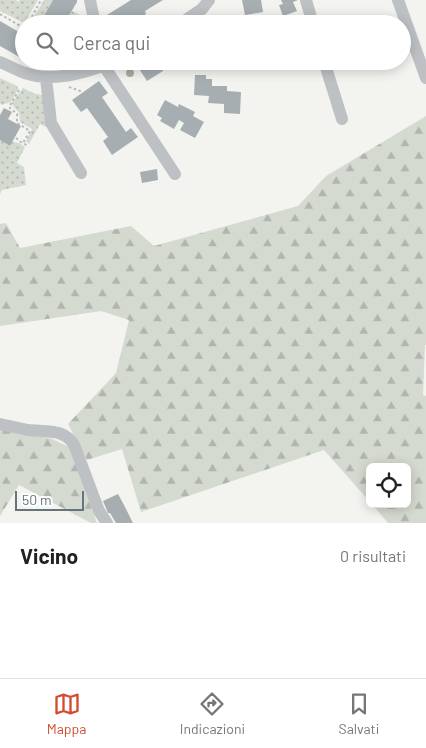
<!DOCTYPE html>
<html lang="it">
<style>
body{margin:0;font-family:Barlow,sans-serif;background:#f6f6f6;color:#222}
.controls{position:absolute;right:15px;bottom:15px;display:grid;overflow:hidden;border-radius:8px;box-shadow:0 2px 12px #0003}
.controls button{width:45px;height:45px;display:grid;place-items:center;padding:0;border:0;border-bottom:1px solid #e0e0e0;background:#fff;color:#222;font:25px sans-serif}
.scale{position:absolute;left:15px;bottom:12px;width:69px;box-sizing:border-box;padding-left:5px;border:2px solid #65757e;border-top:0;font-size:14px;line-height:18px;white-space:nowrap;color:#65757e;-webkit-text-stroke:4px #fff;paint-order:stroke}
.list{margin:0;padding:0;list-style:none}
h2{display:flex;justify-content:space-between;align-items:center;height:65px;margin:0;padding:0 20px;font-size:21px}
h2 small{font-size:16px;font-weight:400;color:#767676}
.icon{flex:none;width:28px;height:28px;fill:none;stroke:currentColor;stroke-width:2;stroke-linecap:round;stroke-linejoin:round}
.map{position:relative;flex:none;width:426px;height:523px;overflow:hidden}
.search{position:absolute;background:#fff;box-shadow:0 2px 12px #0003;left:15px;right:15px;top:15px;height:55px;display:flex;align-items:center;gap:12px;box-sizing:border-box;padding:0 18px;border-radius:28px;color:#767676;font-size:19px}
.sheet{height:155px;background:#fff}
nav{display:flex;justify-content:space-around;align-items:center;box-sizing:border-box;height:70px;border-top:1px solid #e0e0e0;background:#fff;font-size:14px;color:#767676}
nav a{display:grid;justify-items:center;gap:2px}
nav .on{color:#d34b30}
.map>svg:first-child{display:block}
.grass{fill:url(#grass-dots)}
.forest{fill:url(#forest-firs)}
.building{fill:#a7aeb2}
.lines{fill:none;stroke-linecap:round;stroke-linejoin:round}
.path{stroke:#b7babc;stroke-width:2;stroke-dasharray:2.5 2.5;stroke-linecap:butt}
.minor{stroke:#bdc1c4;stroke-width:12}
.tree{fill:#a7aea2}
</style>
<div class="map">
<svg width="426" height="523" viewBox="0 0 426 523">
<defs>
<pattern id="grass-dots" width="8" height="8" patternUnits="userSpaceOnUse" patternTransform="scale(1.25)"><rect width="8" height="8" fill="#d5dad1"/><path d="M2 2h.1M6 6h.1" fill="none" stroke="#b0b5af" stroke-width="1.8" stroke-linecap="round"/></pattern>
<pattern id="forest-firs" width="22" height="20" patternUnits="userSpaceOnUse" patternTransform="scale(1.25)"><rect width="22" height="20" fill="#d5dad1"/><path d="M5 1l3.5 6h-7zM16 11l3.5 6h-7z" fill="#b0b5af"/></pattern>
</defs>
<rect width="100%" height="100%" fill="#f3f3f0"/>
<!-- grass -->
<path class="grass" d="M0,0H16L18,2L20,0H38L26,20L22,22L0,11Z
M44,0H53L40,22L33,18Z
M72,11L80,15L81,24H69L67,21L64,24Z
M0,78L17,86L18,89L11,102L2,105L0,103Z
M23,88L33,93L46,96L48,120L46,127L40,124L29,144L26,141L32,129L20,122L19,113L13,106L12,103Z
M0,140L10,146L12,142L19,143L25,147L17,163L24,167L26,185L2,190L0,194Z"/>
<!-- forest -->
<path class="forest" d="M426,116V345H425L423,395L426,396V523H388L372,504H407V467H370V502L324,450L141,512L122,449L87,460L68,424L116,373L129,320L101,311L0,326V224L6,223L20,248L131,226L154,246L298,206L326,176Z
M0,428L50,438L69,447L97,523H91L19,485L0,516Z"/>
<!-- building -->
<path class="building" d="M53,0H77V2L64,24H39Z
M131,0H163L145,11L146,14L130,24H112L107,15Z
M242,0H261L263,12L245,15Z
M281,0H298L293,2L297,11L283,16L279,5L283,4Z
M234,20L235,24H223V23Z
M0,21L24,35L23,59L0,46Z
M40,61H64L62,65L58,63L56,66L51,67Z
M134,61H149L151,64L157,61L163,71L147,81Z
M195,75H206V79H212V86H227V91L241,92L240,114L224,113V104L208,103L209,96L194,95Z
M99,81L108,93L102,97L126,132L131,128L138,137L112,155L103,141L108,137L87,108L81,112L72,100Z
M165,100L178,107L179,104L195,112L193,116L204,122L195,138L180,130L184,123L179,120L174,129L160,121L162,118L157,115Z
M4,108L12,112L8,119L21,126L10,146L0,140V115Z
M157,169L158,180L142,183L140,172Z
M118,494L124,505L133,523H116L110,513H108L103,501Z"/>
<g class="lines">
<!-- path -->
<path class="path" d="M0,14L22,27L24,25
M30,20L38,24
M25,24L30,20L41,0
M69,87L83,92
M19,90L9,107L17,114V123L30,131L23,143L28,146
M16,138L22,143"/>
<!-- minor -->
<path class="minor" d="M90,0L95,24
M306,0L313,24
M398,0L426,78
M180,24L202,9L209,0
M103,61L104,66L175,174
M324,61L342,119
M0,62C8,65 16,70 25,73C53,83 89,72 115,61
M46,78L51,123L81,173
M0,424C9,426 19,428 28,430C45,432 67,428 75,447L99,511L107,523"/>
</g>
<!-- trees -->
<circle class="tree" cx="130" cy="73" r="4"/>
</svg>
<div class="controls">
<button><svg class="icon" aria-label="locate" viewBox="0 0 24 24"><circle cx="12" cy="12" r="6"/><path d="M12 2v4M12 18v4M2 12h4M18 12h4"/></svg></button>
</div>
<div class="scale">50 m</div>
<div class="search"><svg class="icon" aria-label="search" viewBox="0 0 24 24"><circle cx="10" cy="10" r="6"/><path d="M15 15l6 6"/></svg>Cerca qui</div>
</div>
<section class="sheet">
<h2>Vicino<small>0 risultati</small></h2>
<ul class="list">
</ul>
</section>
<nav>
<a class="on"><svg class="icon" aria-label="map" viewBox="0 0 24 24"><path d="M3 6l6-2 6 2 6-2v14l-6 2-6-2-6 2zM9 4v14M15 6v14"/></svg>Mappa</a>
<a><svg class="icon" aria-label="directions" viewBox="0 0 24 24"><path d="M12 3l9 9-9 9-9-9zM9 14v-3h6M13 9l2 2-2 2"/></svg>Indicazioni</a>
<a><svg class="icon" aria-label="saved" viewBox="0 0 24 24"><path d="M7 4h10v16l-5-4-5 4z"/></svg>Salvati</a>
</nav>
